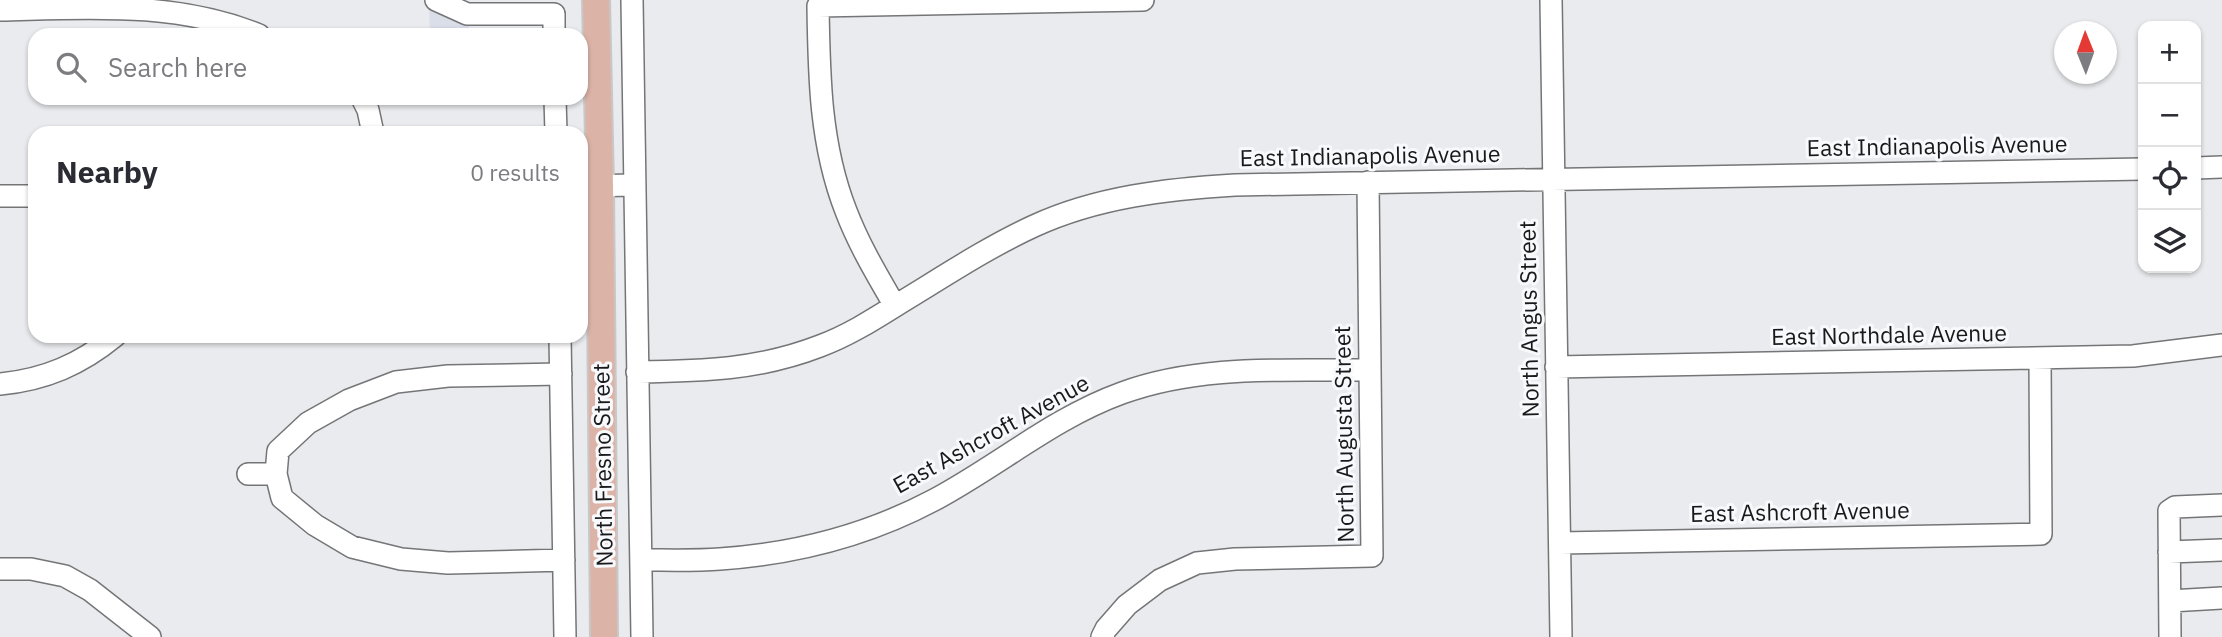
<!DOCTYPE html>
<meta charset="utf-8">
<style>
body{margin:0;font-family:"IBM Plex Sans",sans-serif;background:#f7f7f7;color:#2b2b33}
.controls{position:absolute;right:21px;top:21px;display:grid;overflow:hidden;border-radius:14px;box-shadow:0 2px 5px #0004}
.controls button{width:63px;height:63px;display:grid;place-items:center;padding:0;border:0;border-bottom:2px solid #e1e1e2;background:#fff;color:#2b2b33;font:35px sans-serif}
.compass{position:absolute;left:2054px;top:21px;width:63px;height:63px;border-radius:50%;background:#fff;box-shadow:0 2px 5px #0004;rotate:359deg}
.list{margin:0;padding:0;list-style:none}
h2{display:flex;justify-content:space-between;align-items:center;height:91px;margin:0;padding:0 28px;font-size:30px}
h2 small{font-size:23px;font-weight:400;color:#7c7c81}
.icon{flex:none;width:38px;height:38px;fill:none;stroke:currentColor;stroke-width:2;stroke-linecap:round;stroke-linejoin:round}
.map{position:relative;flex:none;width:2222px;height:637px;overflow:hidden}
.search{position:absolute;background:#fff;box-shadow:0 2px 5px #0004;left:28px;top:28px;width:560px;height:77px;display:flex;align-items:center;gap:18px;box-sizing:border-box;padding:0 24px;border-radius:21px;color:#7c7c81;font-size:26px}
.panel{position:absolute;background:#fff;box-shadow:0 2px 5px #0004;left:28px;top:126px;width:560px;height:217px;border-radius:21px}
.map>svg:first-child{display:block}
.built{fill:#dadee8}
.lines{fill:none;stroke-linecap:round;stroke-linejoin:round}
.minor-casing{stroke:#747577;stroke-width:24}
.major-casing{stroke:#c8c8c8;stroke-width:30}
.minor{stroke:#fff;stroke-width:21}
.major{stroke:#dcb3a7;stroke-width:26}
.labels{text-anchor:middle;stroke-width:6;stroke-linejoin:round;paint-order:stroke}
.street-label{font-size:23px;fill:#19191a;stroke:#f8f9fc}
</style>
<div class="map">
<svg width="2222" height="637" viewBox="0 0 2222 637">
<rect width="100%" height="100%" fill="#eaebee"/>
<!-- built -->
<path class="built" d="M429,7L469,24V35H430Z"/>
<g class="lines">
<defs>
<path id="minor" d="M436,0L467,14H554V35
M632,0L642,637
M1551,0L1561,637
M0,10C88,8 176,1 259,35
M362,98L368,110L373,133
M555,98L556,133
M2196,168L2222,167
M581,186L635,185
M0,196H35
M895,306C877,275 859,245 846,211C820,145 819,76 818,6L1143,0
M560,336L565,637
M1556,367L2133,356L2222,345
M637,372C703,371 758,370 820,346C847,336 871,321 895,306C940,279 986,248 1034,226C1097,197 1167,189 1235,185L2143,169
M0,384C45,380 81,364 115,336
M248,474H276L278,451L308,423L349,400L396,382L448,376L561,374
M276,474L282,498L315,525L352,547L401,559L448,563L564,560
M1560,543L2041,534L2040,358
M2169,552L2222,550
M641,560C667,560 694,561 720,559C794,554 868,535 934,500C998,466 1053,418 1122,393C1201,364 1287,371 1369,370
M0,569H31L65,576L90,590L150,637
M2170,601L2222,598
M1102,637L1106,629L1127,605L1160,580L1197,563L1235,559L1372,556L1368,182
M2170,637L2169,511L2175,507L2222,505"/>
<path id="major" d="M596,0L600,186L604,637"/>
</defs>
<!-- minor casing -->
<use href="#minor" class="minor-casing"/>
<!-- major casing -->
<use href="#major" class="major-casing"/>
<!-- minor -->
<use href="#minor" class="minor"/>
<!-- major -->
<use href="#major" class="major"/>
</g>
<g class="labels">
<!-- street labels -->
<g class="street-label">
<text transform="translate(1937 146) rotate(-1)" y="8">East Indianapolis Avenue</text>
<text transform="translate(1370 156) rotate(-1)" y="8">East Indianapolis Avenue</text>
<text transform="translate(1529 319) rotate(-91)" y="8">North Angus Street</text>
<text transform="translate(1889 335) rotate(-1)" y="8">East Northdale Avenue</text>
<text transform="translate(991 434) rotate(-29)" y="8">East Ashcroft Avenue</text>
<text transform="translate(1344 434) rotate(-91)" y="8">North Augusta Street</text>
<text transform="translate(603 465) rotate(-91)" y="8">North Fresno Street</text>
<text transform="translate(1800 512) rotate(-1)" y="8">East Ashcroft Avenue</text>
</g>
</g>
</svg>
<div class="controls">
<button>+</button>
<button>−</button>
<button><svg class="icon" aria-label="locate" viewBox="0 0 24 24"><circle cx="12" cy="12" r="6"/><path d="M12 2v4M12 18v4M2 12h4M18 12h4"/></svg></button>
<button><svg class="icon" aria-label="layers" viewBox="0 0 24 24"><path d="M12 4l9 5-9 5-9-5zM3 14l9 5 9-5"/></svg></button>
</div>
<svg class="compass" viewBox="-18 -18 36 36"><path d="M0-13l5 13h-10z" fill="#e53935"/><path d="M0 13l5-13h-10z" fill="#7c7c81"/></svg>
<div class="search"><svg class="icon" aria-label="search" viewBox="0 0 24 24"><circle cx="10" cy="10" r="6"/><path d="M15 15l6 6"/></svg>Search here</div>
<section class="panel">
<h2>Nearby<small>0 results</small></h2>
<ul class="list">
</ul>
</section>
</div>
